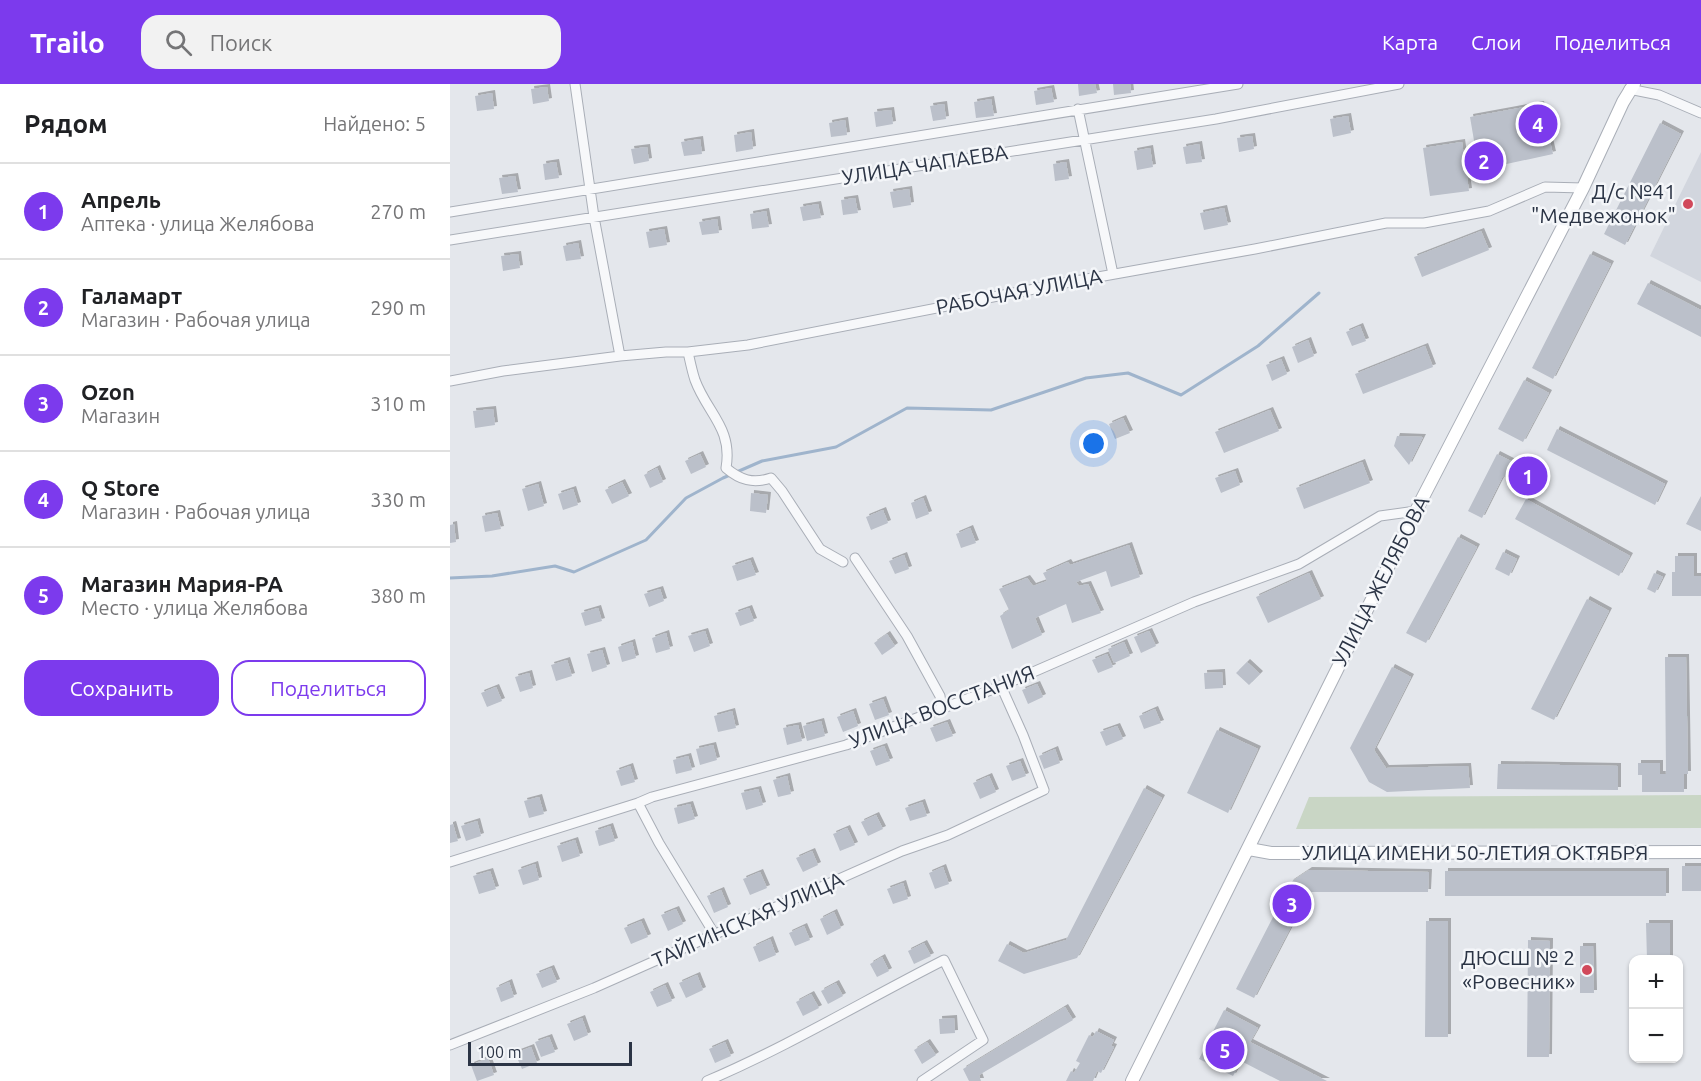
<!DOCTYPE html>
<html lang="ru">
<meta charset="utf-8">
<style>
body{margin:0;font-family:Ubuntu,sans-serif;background:#f2f2f2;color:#202124}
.controls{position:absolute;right:18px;bottom:18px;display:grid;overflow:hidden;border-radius:12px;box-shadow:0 2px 4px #0004}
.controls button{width:54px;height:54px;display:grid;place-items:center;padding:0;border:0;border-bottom:2px solid #e0e0e0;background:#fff;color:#202124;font:30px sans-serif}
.scale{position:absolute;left:18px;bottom:15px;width:164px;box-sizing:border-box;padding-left:6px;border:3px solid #2b3445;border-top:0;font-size:16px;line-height:21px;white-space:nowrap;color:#2b3445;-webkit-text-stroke:4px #f4f6f9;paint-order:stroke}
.you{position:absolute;left:644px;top:360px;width:21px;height:21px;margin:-15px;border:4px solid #fff;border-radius:50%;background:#1a73e8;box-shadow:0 0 0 9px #1a73e833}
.badge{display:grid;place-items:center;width:39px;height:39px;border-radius:50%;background:#7c3aed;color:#fff;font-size:20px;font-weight:700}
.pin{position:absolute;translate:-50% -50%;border:3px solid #fff;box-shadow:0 2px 6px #0006}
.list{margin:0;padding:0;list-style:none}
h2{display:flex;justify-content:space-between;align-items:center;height:78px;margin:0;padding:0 24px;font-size:26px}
h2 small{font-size:20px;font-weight:400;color:#757577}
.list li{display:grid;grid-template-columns:39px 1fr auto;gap:18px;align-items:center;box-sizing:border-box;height:96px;padding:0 24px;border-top:2px solid #e0e0e0}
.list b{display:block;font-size:22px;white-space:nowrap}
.list p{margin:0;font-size:20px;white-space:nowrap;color:#757577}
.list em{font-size:20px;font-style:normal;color:#757577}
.actions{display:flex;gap:12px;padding:18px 24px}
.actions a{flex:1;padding:14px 0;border:2px solid #7c3aed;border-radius:18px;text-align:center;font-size:21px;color:#7c3aed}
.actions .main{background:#7c3aed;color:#fff}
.icon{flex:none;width:33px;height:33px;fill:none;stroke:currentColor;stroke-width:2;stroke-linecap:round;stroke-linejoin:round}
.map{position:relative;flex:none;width:1251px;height:997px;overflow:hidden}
header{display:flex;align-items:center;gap:36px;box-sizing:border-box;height:84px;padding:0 30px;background:#7c3aed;color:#fff}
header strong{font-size:28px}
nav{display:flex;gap:33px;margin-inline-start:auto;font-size:21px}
.search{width:420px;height:54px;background:#f2f2f2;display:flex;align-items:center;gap:15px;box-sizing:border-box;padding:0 21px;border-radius:18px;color:#757577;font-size:22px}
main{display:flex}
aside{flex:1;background:#fff}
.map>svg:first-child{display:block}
.built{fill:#d2d6de}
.green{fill:#c9d6c5}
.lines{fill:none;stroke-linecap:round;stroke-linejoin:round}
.stream{stroke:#9fb4cc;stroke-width:3}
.building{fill:#bbc0ca;filter:url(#shadow)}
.street-casing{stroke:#a9aeb7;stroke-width:11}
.secondary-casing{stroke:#a9aeb7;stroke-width:14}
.street{stroke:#f7f8fa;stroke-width:9}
.secondary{stroke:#fff;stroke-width:12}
.poi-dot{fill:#d1495b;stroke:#f4f6f9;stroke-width:2}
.labels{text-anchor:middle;stroke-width:5;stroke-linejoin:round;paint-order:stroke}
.street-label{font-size:21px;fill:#2b3445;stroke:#f4f6f9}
.poi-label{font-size:21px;fill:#2b3445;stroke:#f4f6f9;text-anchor:end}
</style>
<header>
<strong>Trailo</strong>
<div class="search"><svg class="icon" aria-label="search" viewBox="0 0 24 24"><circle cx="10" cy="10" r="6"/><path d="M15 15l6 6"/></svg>Поиск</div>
<nav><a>Карта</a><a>Слои</a><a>Поделиться</a></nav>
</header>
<main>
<aside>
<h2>Рядом<small>Найдено: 5</small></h2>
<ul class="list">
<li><span class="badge">1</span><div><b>Апрель</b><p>Аптека · улица Желябова</p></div><em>270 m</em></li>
<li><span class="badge">2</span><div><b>Галамарт</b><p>Магазин · Рабочая улица</p></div><em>290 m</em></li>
<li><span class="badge">3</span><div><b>Ozon</b><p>Магазин</p></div><em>310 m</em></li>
<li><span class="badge">4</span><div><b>Q Store</b><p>Магазин · Рабочая улица</p></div><em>330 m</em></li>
<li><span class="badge">5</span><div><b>Магазин Мария-РА</b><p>Место · улица Желябова</p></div><em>380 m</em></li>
</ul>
<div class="actions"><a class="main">Сохранить</a><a>Поделиться</a></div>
</aside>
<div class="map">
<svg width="1251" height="997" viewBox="0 0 1251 997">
<defs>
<filter id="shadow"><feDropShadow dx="3" dy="-3" stdDeviation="0" flood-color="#0004"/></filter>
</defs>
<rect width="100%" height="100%" fill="#e4e7ec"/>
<!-- built -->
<path class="built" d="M1251,68V198L1200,172Z"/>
<!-- green -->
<path class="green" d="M1251,711V744L846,745L859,713Z"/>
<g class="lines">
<!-- stream -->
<path class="stream" d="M0,494L42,492L105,482L124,488L196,456L236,414L273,394L312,377L386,363L457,324L541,326L636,294L678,289L731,311L808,262L869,209"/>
</g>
<!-- building -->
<path class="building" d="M628,0H645L647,9L629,12Z
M663,0H680L681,9L664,11Z
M97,3L99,17L83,20L81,5Z
M601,4L604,18L586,21L584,7Z
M42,9L44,25L27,27L25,12Z
M541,15L544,32L526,34L524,18Z
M494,20L496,35L483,37L480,22Z
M1091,20L1103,70L1029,86L1020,33Z
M441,26L443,40L426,43L424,28Z
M898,32L901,49L883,53L880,35Z
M395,36L397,51L381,53L379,39Z
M1210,39L1231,50L1175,161L1154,150Z
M301,48L303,65L286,68L284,51Z
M802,52L804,65L789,68L787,54Z
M250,55L252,70L234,72L231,58Z
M1012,58L1019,107L980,112L973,64Z
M749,60L752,78L736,80L733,63Z
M197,63L199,77L184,80L181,65Z
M700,64L703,83L687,86L684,67Z
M106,78L109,94L95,96L93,80Z
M616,78L619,95L605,97L603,80Z
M65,92L68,108L52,110L49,94Z
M459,105L461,121L443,124L440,108Z
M405,114L408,129L393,131L391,116Z
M368,120L371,134L353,137L350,123Z
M774,124L778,141L754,146L750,129Z
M316,127L319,143L302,145L300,130Z
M267,135L269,149L252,151L249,138Z
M214,145L217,161L199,164L196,148Z
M1031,147L1039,166L972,193L964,173Z
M128,159L131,175L116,177L113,162Z
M68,170L70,184L53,187L51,172Z
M1140,170L1161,180L1103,295L1082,284Z
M1198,199L1251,226V253L1187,220Z
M910,242L916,257L902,262L896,248Z
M858,256L864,272L848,279L842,263Z
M975,262L983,283L913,310L905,290Z
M831,275L837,290L822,297L816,281Z
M1074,296L1099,309L1073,358L1048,345Z
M43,325L45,341L25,344L23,327Z
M820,326L829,347L774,369L765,348Z
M673,334L680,349L665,355L659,340Z
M1107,345L1215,400L1205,421L1097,366Z
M947,352L973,353L959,381L944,362Z
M250,370L256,383L241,390L235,377Z
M1047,370L1092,393L1084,408L1053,392L1032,434L1018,427Z
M912,378L920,399L854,425L846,404Z
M207,384L213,398L200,404L194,391Z
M785,387L790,401L771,409L765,394Z
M172,398L179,412L162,420L155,406Z
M88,400L94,422L78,427L72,405Z
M123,405L128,421L113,426L108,410Z
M301,409L318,411L316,429L300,427Z
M1251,412V447L1236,440Z
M473,414L479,430L466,435L461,419Z
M1076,415L1180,472L1169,492L1065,435Z
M433,426L438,439L421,446L416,433Z
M47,429L51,445L35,448L32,432Z
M4,440L6,458L0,459V441Z
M520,444L526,459L511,464L506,450Z
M1008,453L1027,463L976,559L956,549Z
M679,461L690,493L661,503L656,487L626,498L629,502L638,500L651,529L622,539L616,520L585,534L592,551L562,565L550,532L559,526L549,505L577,494L583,502L597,497L593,489L618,478L620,481Z
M1053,468L1067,475L1059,492L1045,485Z
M454,471L459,485L445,490L439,477Z
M1225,472H1244V492H1251V512H1222V488H1225Z
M300,476L306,491L287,497L282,482Z
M859,489L871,515L818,539L806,513Z
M1204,489L1213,493L1205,509L1197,505Z
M210,505L214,517L199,523L194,510Z
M1137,515L1159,527L1104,636L1081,625Z
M148,524L152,537L135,542L131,529Z
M299,524L304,537L290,542L285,529Z
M255,547L260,562L244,568L238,552Z
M699,547L706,562L691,569L684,553Z
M216,549L220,565L206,569L202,554Z
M437,550L445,562L432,571L424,559Z
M182,558L186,574L172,578L168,563Z
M674,558L680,572L664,579L658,565Z
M152,566L157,583L142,588L137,570Z
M657,570L663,583L648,589L642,576Z
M1215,573H1236L1238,690H1234V708H1192V691H1188V679H1210V690H1216Z
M117,576L122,592L106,597L101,581Z
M797,578L810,590L799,601L786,589Z
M942,583L961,593L924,666L936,684L1018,682L1020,704L937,708L919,698L900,664Z
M772,588L773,604L755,605L754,589Z
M79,589L83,604L70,608L65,593Z
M587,600L593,613L578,620L572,606Z
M46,603L52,617L37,623L31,609Z
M433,615L439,631L425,636L419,620Z
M705,625L711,639L694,645L689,632Z
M282,627L286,644L268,648L264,632Z
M403,627L408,642L393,648L387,633Z
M371,637L375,652L357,657L353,642Z
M497,638L503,652L486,658L480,644Z
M348,641L352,657L337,661L333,644Z
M667,642L673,655L656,662L650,648Z
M767,646L808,665L778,729L737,709Z
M263,661L267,676L250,681L246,665Z
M434,662L440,677L426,682L420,667Z
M605,665L610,679L594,685L589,672Z
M238,672L242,686L226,690L223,676Z
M570,677L576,692L562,697L556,682Z
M1048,680L1168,682V706L1047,705Z
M180,682L185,698L171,702L166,687Z
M337,692L341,710L328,713L323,696Z
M539,692L546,708L530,715L523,699Z
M694,704L712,714L627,874L574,890L548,877L557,860L574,869L616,856Z
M308,705L313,721L296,726L291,709Z
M89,713L94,730L79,734L74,717Z
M472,718L477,732L460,737L455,724Z
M240,720L245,735L228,740L224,724Z
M426,731L433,745L418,752L411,738Z
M27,737L31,752L16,757L11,742Z
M3,740L8,757L0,759V741Z
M160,742L165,757L149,762L145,747Z
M397,744L405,761L390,767L383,750Z
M125,756L130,772L112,778L107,762Z
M362,767L368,781L353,788L346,774Z
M85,780L89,796L73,801L68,786Z
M1232,782H1251V807H1232Z
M493,783L499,800L485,805L479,789Z
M859,786L979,788L978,808H859L804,914L786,905L841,798Z
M40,787L46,805L29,810L23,792Z
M995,787H1216V812H995Z
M310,788L317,804L300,811L293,795Z
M453,799L458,815L443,820L437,805Z
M271,806L278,823L264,829L257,812Z
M226,825L233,840L218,847L211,831Z
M384,828L391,844L377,851L370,835Z
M191,837L198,853L181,860L174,844Z
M976,837H998V953H975Z
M1196,839H1220V876H1197Z
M354,842L360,856L345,862L339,849Z
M320,855L326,871L309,878L303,863Z
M1078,856L1100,857L1099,973H1077Z
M474,859L481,872L464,880L458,867Z
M1130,862H1143L1144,909H1130Z
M432,873L439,887L427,893L420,880Z
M101,884L107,898L92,904L86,890Z
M247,891L253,906L236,914L229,899Z
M59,898L64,913L51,918L46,904Z
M386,899L393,912L378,920L371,907Z
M215,901L222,917L207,923L200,908Z
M361,910L369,924L353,932L346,918Z
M615,923L623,936L529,991L531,997H519L513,985Z
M774,926L808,944L800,958L877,997H830L791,977L783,992L749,975Z
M132,934L138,951L124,957L117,940Z
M504,934L505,949L490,950L489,935Z
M646,947L664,956L661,962L664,963L651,989L647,987L643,997H616L621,987L624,989L630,979L626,977L639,951L643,953Z
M99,953L105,968L91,973L85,958Z
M275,958L281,972L265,979L259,965Z
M477,958L486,971L472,980L464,966Z
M81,963L87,979L72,985L65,969Z
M38,974L44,991L27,997L21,981Z"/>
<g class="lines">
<defs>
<path id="street" d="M125,0L144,133L170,272
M1179,5L1209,11L1251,29
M628,25L663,190
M0,128L788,0
M0,156L766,35L949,0
M238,268C240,277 242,287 245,296C257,329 283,344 276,384C290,396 303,400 321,394L332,407L370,465L393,478
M0,297L53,287L170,272L216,268H238L298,261L620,198L805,165L936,139H974L1039,127L1095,103L1133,104
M405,474L457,552L490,612L492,625
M188,719L209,759L265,851
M0,778L188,719L202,713L396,661L551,602L744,518L849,480L930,432L966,427
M0,961L144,904L452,767L498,751L594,706L573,651L551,602
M257,997C339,962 415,916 494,876L533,956L472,997"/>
<path id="secondary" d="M799,765L821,769L1251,768
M682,997L972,415L1133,104L1173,18L1184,0"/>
</defs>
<!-- street casing -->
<use href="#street" class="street-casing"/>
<!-- secondary casing -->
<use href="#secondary" class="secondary-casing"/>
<!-- street -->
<use href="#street" class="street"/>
<!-- secondary -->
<use href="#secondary" class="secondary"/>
</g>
<!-- markers -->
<g class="poi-dot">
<circle cx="1238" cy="120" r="6"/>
<circle cx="1137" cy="886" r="6"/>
</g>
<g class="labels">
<!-- street labels -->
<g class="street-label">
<text transform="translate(475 81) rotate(-9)" y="7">УЛИЦА ЧАПАЕВА</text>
<text transform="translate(569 208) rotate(-11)" y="7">РАБОЧАЯ УЛИЦА</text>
<text transform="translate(931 497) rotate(-63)" y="7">УЛИЦА ЖЕЛЯБОВА</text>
<text transform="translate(492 623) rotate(-21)" y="7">УЛИЦА ВОССТАНИЯ</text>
<text x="1025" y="776">УЛИЦА ИМЕНИ 50-ЛЕТИЯ ОКТЯБРЯ</text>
<text transform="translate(298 836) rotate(-24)" y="7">ТАЙГИНСКАЯ УЛИЦА</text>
</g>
<!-- poi labels -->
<g class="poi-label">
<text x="1226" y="115">Д/с №41<tspan x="1226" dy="24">"Медвежонок"</tspan></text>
<text x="1125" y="881">ДЮСШ № 2<tspan x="1125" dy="24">«Ровесник»</tspan></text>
</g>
</g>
</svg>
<div class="controls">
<button>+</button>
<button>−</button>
</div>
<div class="scale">100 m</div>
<div class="you"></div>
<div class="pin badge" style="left:1078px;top:392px">1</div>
<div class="pin badge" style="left:1034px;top:77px">2</div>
<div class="pin badge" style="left:842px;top:820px">3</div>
<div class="pin badge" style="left:1088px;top:40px">4</div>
<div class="pin badge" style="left:775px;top:966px">5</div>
</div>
</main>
